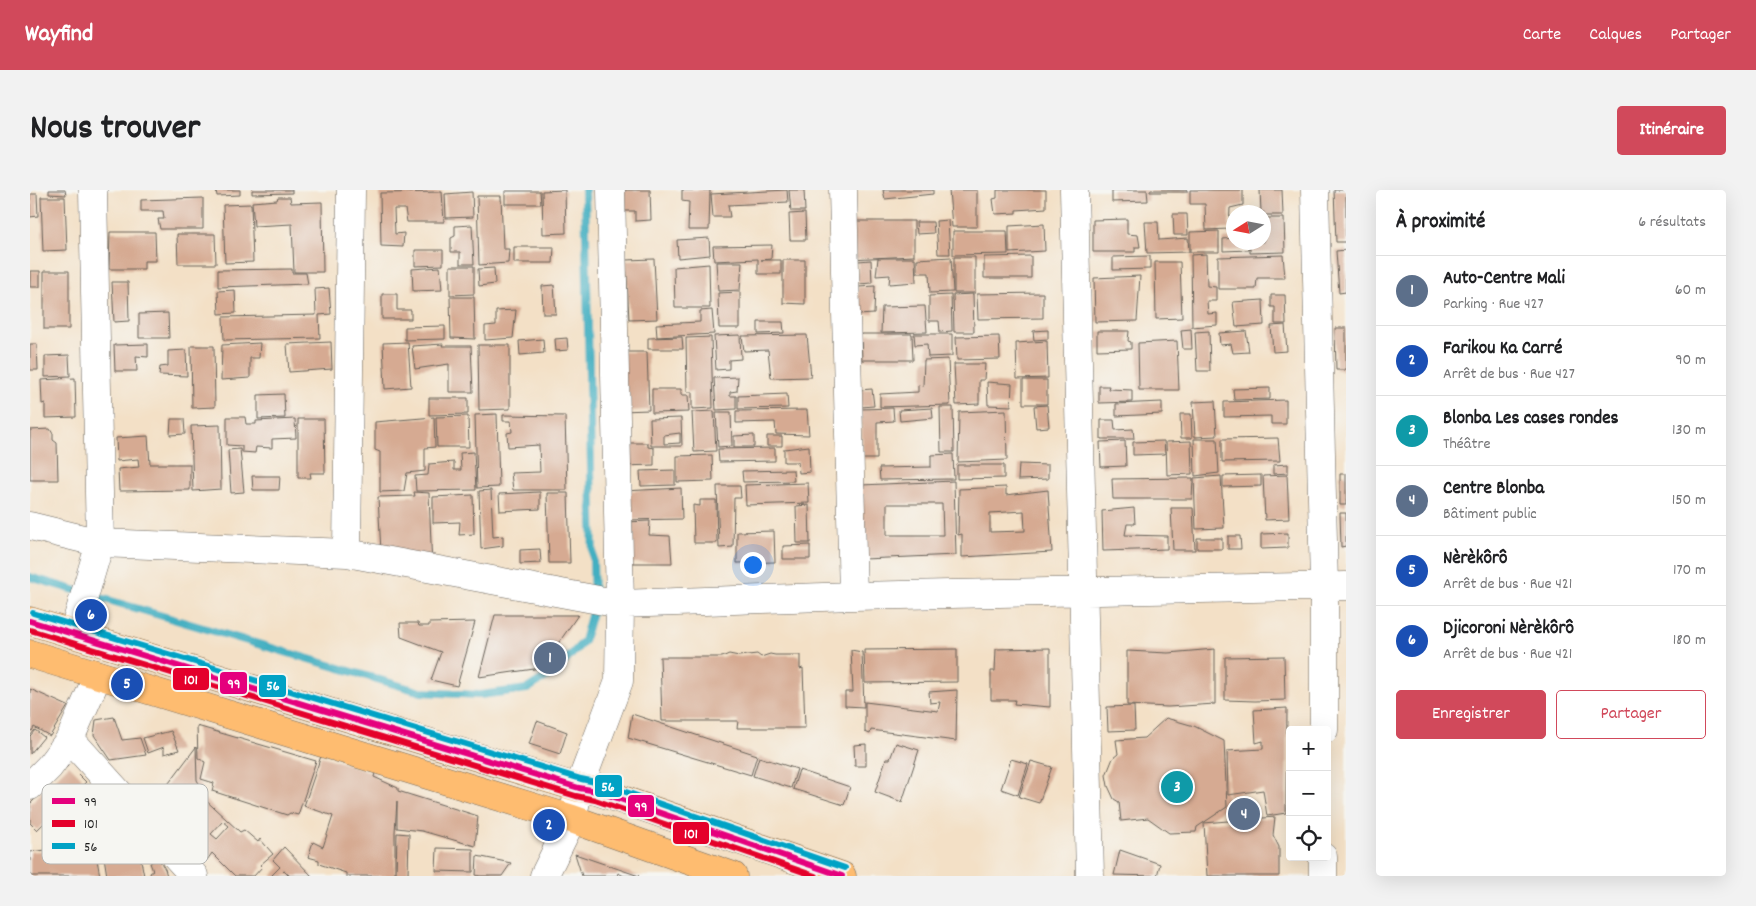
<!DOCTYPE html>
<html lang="fr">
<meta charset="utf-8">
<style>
body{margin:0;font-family:Dekko,sans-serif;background:#f2f2f2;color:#202124}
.controls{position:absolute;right:15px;bottom:15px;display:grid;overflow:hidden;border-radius:5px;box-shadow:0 5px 20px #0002}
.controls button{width:45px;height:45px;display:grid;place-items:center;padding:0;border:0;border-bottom:1px solid #e0e0e0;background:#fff;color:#202124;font:25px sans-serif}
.compass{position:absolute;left:1196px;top:15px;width:45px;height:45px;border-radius:50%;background:#fff;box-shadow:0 5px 20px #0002;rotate:259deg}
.you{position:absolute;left:722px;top:374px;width:18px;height:18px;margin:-12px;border:4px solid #fff;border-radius:50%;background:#1a73e8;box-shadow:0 0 0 8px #1a73e833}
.badge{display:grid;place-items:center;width:32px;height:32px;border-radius:50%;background:#d1495b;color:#fff;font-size:16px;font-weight:700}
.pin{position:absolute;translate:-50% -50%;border:2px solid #fff;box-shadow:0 1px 5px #0006}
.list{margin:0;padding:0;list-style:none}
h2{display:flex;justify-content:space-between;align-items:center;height:65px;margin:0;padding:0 20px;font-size:21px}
h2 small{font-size:16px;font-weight:400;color:#757577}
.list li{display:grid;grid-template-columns:32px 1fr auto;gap:15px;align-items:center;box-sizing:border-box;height:70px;padding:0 20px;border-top:1px solid #e0e0e0}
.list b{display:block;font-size:19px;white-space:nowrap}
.list p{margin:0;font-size:16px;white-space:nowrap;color:#757577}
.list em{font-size:16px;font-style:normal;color:#757577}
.actions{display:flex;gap:10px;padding:15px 20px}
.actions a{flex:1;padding:11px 0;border:1px solid #d1495b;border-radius:5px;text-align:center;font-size:18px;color:#d1495b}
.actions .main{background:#d1495b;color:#fff}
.icon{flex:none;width:28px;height:28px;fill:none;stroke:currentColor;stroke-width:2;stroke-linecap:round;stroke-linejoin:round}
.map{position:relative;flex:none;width:1316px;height:686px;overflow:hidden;border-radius:5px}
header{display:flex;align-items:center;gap:30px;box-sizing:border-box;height:70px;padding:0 25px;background:#d1495b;color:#fff}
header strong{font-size:24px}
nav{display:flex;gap:28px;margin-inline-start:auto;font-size:18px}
.intro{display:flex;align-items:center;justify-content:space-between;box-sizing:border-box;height:120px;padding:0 30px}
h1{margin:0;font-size:35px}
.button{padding:12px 22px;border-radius:5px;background:#d1495b;color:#fff;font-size:18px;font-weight:700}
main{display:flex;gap:30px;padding:0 30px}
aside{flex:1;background:#fff;border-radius:5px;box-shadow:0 5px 20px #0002}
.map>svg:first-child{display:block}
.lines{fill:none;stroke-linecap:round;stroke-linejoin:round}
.stream{stroke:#43afc1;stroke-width:8}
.building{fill:#d6aa92;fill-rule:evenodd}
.minor-casing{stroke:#676158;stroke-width:29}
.primary-casing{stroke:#676158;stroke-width:29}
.minor{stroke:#fff;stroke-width:28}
.primary{stroke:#febc70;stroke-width:28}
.bus-1-casing{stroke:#f6f6f2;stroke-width:10}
.bus-2-casing{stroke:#f6f6f2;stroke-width:10}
.bus-3-casing{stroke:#f6f6f2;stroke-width:10}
.bus-1{stroke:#e5007d;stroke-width:6}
.bus-2{stroke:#e4002b;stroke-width:6}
.bus-3{stroke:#01a2c5;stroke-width:6}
.key{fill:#f6f6f2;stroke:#b5b5b2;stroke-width:1}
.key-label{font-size:14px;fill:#1c1c1c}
.line-badge{stroke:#f6f6f2;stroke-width:2}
.badge-label{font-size:14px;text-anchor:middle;font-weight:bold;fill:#fff}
</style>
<header>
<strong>Wayfind</strong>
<nav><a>Carte</a><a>Calques</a><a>Partager</a></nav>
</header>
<div class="intro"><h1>Nous trouver</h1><a class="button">Itinéraire</a></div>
<main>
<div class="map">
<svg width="1316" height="686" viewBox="0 0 1316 686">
<rect width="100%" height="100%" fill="#f6f6f2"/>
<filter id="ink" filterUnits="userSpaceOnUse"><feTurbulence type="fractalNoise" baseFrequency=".02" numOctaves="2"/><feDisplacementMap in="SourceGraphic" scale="10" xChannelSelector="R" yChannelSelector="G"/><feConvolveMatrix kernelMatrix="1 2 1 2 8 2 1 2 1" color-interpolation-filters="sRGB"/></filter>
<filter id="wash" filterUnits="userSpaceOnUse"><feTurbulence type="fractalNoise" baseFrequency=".0096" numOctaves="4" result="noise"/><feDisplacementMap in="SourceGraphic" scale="20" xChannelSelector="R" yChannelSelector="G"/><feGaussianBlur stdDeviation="1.12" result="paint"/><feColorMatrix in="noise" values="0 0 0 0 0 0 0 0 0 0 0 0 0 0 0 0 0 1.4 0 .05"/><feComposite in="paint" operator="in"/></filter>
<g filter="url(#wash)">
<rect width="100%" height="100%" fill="#f3e0c6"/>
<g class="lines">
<!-- stream -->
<path class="stream" d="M0,387L391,502L450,505L497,499L527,480L554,451L564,415L555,0"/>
</g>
<g id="blocks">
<!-- building -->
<path class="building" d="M19,0H35L36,5L19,4Z
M186,0H210V5L187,6Z
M222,0H262V3L222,4Z
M535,0L536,43L513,44L512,1Z
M594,0H620L621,30L605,31V21H595Z
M652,0H680L679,40H658L659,12L652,11Z
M757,0L758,12L698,15L700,27H683L681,4Z
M759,0H774L775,21H761Z
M853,0H903V4L855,9Z
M919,0H947V37H922Z
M967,0H1016V18L986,20V23L965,24L963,9L967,8Z
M1082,0H1117L1118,11L1082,12Z
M1120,0H1157V2H1120Z
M1160,0H1213V15L1200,18L1199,39L1176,40L1175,14H1160Z
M1230,0H1252L1253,25H1234V22H1231Z
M1304,0H1316V52H1306Z
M475,1H510L511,14H475Z
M412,2L414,32H377L375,19H364L365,44L374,43L373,57L351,56L350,3Z
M442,2L443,27L416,28L415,4Z
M0,4H7L8,26L0,27Z
M447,6H471L473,59H479L478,73L449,75Z
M11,7H35L37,60L13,61Z
M248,7H260L261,13L292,12L293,82H264L262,34L224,36L222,12L247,10Z
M173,8V39H130L128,29H134L133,21H111V10Z
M221,14L223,72L195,73L193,15Z
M775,23L776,50H760L759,24Z
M1143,24H1157L1158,45H1144Z
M1234,28H1254L1255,62L1220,63V52H1234Z
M1097,29V44L1108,45L1110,57H1105V62H1063V30Z
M918,30L920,64H908L906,31Z
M820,31H884V66L819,69Z
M886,32H903L904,43L887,44Z
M1115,32H1128L1129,50L1158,48L1159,62L1117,63Z
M1014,34L1015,61L979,63V36Z
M442,35L444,74H430V62H421V48L425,46V36Z
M923,41H977L978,64L923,65Z
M1189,41V62H1160V42Z
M80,42H125L126,71H114V79H79Z
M147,44H185L186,74H148Z
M679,48L680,65L648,68L647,50Z
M1204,48V52H1218L1219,60L1193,61V49Z
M742,55L741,69L731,70H751V84H728V69L684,71L683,56Z
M484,57H524L523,73H484Z
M385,60H413V75L385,76Z
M1316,60V102L1309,103L1306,61Z
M1176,64L1177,96L1186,97V111H1177L1178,124L1187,123V135L1162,137L1161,65Z
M1253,65L1255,88H1227L1226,99H1188V67Z
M1001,66V88H954V67Z
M1120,66V79L1083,80V67Z
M921,67L923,102L900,103L899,83H887V69Z
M924,67H945V103H924Z
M848,68H885L886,92L859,94L860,85L846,86Z
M624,69L627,129L599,130L596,70Z
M753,70H775V114L753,113Z
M841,70L842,93L828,94V71Z
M686,72H712L710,100L688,101Z
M1125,72H1150L1152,128L1126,129Z
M679,74L680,118H645L644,77Z
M420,76H444V104L420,105Z
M410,77L412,100L383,101L382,79Z
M464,78L465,94L449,96L448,79Z
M262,79V83H276L278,94L188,97V80Z
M0,81H10V97H0Z
M14,81H39V139H14Z
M1110,86L1107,131L1065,132L1064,88Z
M82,92H98L99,131L84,132Z
M524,95L526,124H513L512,96Z
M845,96L844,124L828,125V97Z
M299,98L301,124L289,125L290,148L194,150L193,127L286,125L285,99Z
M205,100L206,123L189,124L188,101Z
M710,102V138H689L688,103Z
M1013,103V128L948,129L947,104Z
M352,104H367V120H381V129H352Z
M943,104L944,142H924L923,105Z
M921,105L922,141L910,142L909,131H899V106Z
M1241,105H1255L1256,134H1245V117H1241Z
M420,107H444L445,149L421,148Z
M1233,110L1234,135L1206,137L1203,112Z
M895,116L897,142L851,143L852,117Z
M486,120L483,148L455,150V136L466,135V121Z
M682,120L684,144L627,147L626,134L670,132V121Z
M138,123L139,148H109V124Z
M728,132H753L754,143L728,144Z
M1255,135L1257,161L1243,162L1241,136Z
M415,136V149L375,150V137Z
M1305,138H1316V180H1306Z
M1161,139L1162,159H1153L1151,140Z
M1018,140V149L1004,150L1003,141Z
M1067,141H1099L1098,151L1101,152V159L1067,160Z
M1179,141L1180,181H1167L1165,142Z
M1216,141L1219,162L1203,163L1201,154L1190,155L1189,143Z
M831,144H882L883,170H832Z
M884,144H922V166L898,167L897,154L885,155Z
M710,145L711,169L699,170V179L686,180L684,146Z
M777,145L781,187L741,188L738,160L714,161L712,146Z
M969,146L970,169L927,170L926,147Z
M652,147L653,159H618V148Z
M681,147L683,218L662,219V202H657L656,148Z
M537,148L538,160L526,161L525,149Z
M513,149L514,163L490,165L489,151Z
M1017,151L1018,188L987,189L986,153Z
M1147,151L1149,200H1109L1108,153Z
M301,152L302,179L259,182L257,154Z
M378,152L381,197L355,199L353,153Z
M230,153L229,168H220V188L191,190L192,155Z
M0,154H7L8,180H0Z
M118,154V167L106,166L107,181H85L84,155Z
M413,154L412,156H441L443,202H419V174L385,179L382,156Z
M448,155H480V219L449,220Z
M161,156H184L185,217L162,218Z
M156,160L157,186L129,185L130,177L138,176V161Z
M591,162H617L619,220L592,221Z
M39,165L40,186L15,187V166Z
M918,169L920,215L850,217V204L888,202V195L893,196L894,170Z
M924,174H955L954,190H949V214L926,215Z
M708,187L707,201L700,202V206H706V219L686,220L684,188Z
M45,188L46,227L15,228V213L12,214L11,190Z
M993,190H1017V214H993Z
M957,192L982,194L981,216L958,215Z
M1069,196H1079L1078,199L1102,200V212L1069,213Z
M1240,198V209L1204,210L1203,199Z
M622,199H651V205H658L659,222L622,223Z
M842,199L844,216L831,217L830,200Z
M254,204L255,228L228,229V205Z
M757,204L758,218L708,219V206Z
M399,208H438V224L399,225Z
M1256,210V234H1241V226L1194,227V212Z
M1185,211L1187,246L1165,247L1163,212Z
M1132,212V224L1086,226V214Z
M1017,215L1019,237L1006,238L1004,216Z
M910,217H923L924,262H911Z
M863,218L864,231L847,232V269H833L831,219Z
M902,218L903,228L870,231L869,220Z
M777,220L779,245L746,244L745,232L706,233V221Z
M976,220L977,270L928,272L929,222Z
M684,221L686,261L664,262L662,222Z
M686,222H701L702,256L688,257Z
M467,224L469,297L447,298L445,225Z
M1150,224H1161L1162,248H1151Z
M473,225L535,226L537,300H483L481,283L510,282L509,255L478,257L477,243L482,242L481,231H473Z
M438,226L439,257H407L406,227Z
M197,227H215L216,234H226V231L265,229L266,248L242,249V258L226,257L225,263L212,262V256L197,255Z
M404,227L405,257L395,258V281L377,283L374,301L350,302V262L345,260V232Z
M651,228L652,256H621L620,229ZM650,243V253L634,254V245Z
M141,229H154L155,244L140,245Z
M268,229H294L295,283H280L281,288H268Z
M1071,230H1084L1085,240L1103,239L1104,249H1071Z
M190,235L191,299L163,301L161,236Z
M20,239L23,244V250L27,253L28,290H0V240Z
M724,245V257H704V246Z
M118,246L120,274H160V300L89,301L88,279L109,277L108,269L87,271L86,248Z
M737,246H752V256H737Z
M1248,248L1250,271L1192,272V249Z
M1164,249H1187L1189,283L1165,286Z
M1095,251L1096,276L1071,277L1070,252Z
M1134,251L1135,264L1103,265V252Z
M1161,251L1162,284L1137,285L1136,252Z
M593,253H618V257L624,258V275L592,276Z
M779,256L780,282L769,283L768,272H754V259Z
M745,258V271L689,272L688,259Z
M210,259L214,302L201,303L198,260Z
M444,262L446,300L386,301L385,286L398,285L399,274L424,272V280H431L430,263Z
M923,264L924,289L850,290L849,278L901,277V265Z
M682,265L683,291L647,292V266Z
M989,274L1018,275V289L988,290Z
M1258,274V283L1243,284V275Z
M927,275H974V288L927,289Z
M645,280V295L611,296L610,281Z
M763,280L764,291L713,292L712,281Z
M1310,284H1316V315H1310Z
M1231,285V296L1193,297V286Z
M1257,285L1259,329L1235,330L1233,286Z
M222,286H250L249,300H223Z
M1191,286L1194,338L1166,339L1164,288Z
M1163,288L1162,309H1083L1082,289Z
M924,291L926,365L834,369L831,295ZM857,314H912L913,345H857Z
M778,293L779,313L716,315L715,295Z
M687,296H710L711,308H704L703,357L689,358Z
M976,297V305L1018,300L1022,362L932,367V344L928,345L929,299ZM994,321L995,341L960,342V323Z
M651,298L652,329L594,330V301Z
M461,300L463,347L473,346V356L451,359L449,301Z
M384,302L399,303L402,379L352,380L348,307L385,306Z
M510,302V319L470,321L469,304Z
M517,303H538L540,373H519Z
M443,305L444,344L429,345L430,332L403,333V307Z
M670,310H686L687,353H664L663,315L670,316Z
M779,315L780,353H767L766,316Z
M1104,318L1105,334H1097L1095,345L1137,346V359L1073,361L1072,321Z
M1141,318H1163L1165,360H1143Z
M1310,323H1316V356L1311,357Z
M620,331L619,345L640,346L642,373H595L594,332Z
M744,341L745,372L707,373V342Z
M1258,343V358L1231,359V344Z
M1198,346H1210L1211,359H1198Z
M1167,348H1192V359H1167Z
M780,355V369H753V356Z
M510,359L511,373L490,374V360Z
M465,425H548L511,478L449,487Z
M445,432L427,496L401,490L411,462L371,447L370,433H388L389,436H399V433Z
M1020,458V517L984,514L985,510H961V481H965L966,459Z
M927,459V492L835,493L834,460Z
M1185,459V514L1138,517L1097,515V461L1138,463Z
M821,460L832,462L834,517L815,516V502H823Z
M699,464L709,466L727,464L731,467L740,464L745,465H770V479L773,478L775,538H707L708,531H632L630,467H692Z
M1254,466L1255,510L1225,511L1195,510V467Z
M0,499L38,516L20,546L4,537L2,541L0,540Z
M927,500L926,551L841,540L840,544L835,542V512L908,521L910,512L900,513L899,502Z
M1104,516L1105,540L1078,541L1077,517Z
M1257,518L1256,623L1237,626L1233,600L1198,605L1197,561L1233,559V551L1226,553L1224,520Z
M602,524L727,565L721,585L598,548Z
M84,527L92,550L110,548L116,565L81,570L64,545L66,530Z
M1136,528L1164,536L1194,551L1197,617L1167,637L1166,642L1139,643L1118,628L1091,631L1089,612L1084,609L1078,596L1076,585L1079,578L1083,568L1088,564L1086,550L1114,548Z
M507,531L537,542L530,564L499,554Z
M167,536L286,571L268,625L260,623L257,625L182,601L184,593L171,589L175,572L168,568Z
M5,540L14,547L0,564V546Z
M141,541L149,560L134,564V557L118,563L113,548Z
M866,553L889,560L872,612L845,602L856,569H860Z
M836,554V576H825L824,555Z
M166,557L167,590L172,599L146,632L121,608L129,597L133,601Z
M291,566L345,583L344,587L368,598V601L448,626L445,656L392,641L367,638V611L365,642V686H316V683L289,674V670L278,667L283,652L293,657L303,626L274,616Z
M729,567L767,579L761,598L723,586Z
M981,569L998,574L988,605L971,599Z
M1001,571L1022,577L1009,613L989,607Z
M39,575L56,592L7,640L0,633V614Z
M769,580L820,597L814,615L763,599Z
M170,605L210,642L214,640L228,652L230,649L243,664L230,675L232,677L224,686H205L182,663L177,670L166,658L169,656L160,647L158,650L146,637ZM193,631L199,636L187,649L181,644Z
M1245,627L1243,645L1249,657V686H1177L1174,633Z
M367,643L379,644L378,686H366Z
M64,654L70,686H0V662Z
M254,657L282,686H260L253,680L259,686H241L250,677L243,670Z
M407,658L443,659V682L406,681Z
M1090,660L1130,674L1127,686L1084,685Z
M88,664V668L110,665L114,686H77L74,667Z
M545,664L609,686H594L588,683L587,686H552Z
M447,666L481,673L472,686H450L446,685Z
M128,668L135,679L137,686H121L120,683L123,681L120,673Z"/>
</g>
</g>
<g filter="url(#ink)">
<use href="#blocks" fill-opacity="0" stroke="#676158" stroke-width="1"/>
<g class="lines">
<defs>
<path id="minor" d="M813,0L823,406
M1044,0L1060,686
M1285,0L1294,396V540
M0,336L70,353L317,363L590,414L823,406L1316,396
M317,363L321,0
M43,444L70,353L63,0
M40,549L164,686
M0,596L19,577L40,549L68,485
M514,686L542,629L549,598L589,491L590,414L581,0
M1293,686V667"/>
<path id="primary" d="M0,431L549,598L567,601L812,686
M0,464L542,629L703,686"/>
</defs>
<!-- minor casing -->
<use href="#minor" class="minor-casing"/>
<!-- primary casing -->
<use href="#primary" class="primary-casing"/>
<!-- minor -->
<use href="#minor" class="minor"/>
<!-- primary -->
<use href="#primary" class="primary"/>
<defs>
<path id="bus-1" d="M0,431L549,598L567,601L812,686"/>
<path id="bus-2" d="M0,440L546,606L565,610L785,686"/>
<path id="bus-3" d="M3,423L551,589L570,593L815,678"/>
</defs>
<!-- bus-1 casing -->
<use href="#bus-1" class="bus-1-casing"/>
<!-- bus-2 casing -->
<use href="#bus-2" class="bus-2-casing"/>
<!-- bus-3 casing -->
<use href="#bus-3" class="bus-3-casing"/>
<!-- bus-1 -->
<use href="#bus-1" class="bus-1"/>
<!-- bus-2 -->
<use href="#bus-2" class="bus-2"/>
<!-- bus-3 -->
<use href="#bus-3" class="bus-3"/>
</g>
</g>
<!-- legend -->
<rect x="12" y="594" width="166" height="80" rx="8" class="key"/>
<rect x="22" y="608" width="23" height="6" fill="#e5007d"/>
<rect x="22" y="630" width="23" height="7" fill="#e4002b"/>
<rect x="22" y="653" width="23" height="6" fill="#01a2c5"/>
<g class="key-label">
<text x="54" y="616">99</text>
<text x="54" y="638">101</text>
<text x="54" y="661">56</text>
</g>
<g class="line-badge">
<rect x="142" y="477" width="38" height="24" rx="5" fill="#e4002b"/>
<rect x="189" y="481" width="29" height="24" rx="5" fill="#e5007d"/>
<rect x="228" y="484" width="29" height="24" rx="5" fill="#01a2c5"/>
<rect x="564" y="584" width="29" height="24" rx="5" fill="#01a2c5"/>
<rect x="597" y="604" width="28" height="24" rx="5" fill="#e5007d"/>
<rect x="642" y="631" width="38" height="24" rx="5" fill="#e4002b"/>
</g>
<g class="badge-label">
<text x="161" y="494">101</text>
<text x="204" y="498">99</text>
<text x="243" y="500">56</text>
<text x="578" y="601">56</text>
<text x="611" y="621">99</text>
<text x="661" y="648">101</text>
</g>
</svg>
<div class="controls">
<button>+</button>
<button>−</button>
<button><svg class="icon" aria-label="locate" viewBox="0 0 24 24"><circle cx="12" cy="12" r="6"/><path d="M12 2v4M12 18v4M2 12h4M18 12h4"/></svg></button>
</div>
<svg class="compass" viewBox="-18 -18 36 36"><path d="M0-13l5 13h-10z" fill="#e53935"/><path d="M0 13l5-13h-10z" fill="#757577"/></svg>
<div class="you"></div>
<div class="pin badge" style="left:520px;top:468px;background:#5c6f8a">1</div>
<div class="pin badge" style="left:519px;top:635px;background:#1a4fb4">2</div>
<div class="pin badge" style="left:1147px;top:597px;background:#0f9aa8">3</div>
<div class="pin badge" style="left:1214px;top:624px;background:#5c6f8a">4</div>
<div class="pin badge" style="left:97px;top:494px;background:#1a4fb4">5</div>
<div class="pin badge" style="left:61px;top:425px;background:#1a4fb4">6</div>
</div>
<aside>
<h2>À proximité<small>6 résultats</small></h2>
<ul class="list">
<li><span class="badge" style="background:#5c6f8a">1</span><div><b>Auto-Centre Mali</b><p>Parking · Rue 427</p></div><em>60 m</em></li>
<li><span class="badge" style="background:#1a4fb4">2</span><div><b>Farikou Ka Carré</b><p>Arrêt de bus · Rue 427</p></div><em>90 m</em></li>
<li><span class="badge" style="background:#0f9aa8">3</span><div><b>Blonba Les cases rondes</b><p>Théâtre</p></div><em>130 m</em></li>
<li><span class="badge" style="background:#5c6f8a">4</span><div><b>Centre Blonba</b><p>Bâtiment public</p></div><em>150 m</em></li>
<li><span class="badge" style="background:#1a4fb4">5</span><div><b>Nèrèkôrô</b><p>Arrêt de bus · Rue 421</p></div><em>170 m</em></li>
<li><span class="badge" style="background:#1a4fb4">6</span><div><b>Djicoroni Nèrèkôrô</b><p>Arrêt de bus · Rue 421</p></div><em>180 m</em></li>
</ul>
<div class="actions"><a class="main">Enregistrer</a><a>Partager</a></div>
</aside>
</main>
